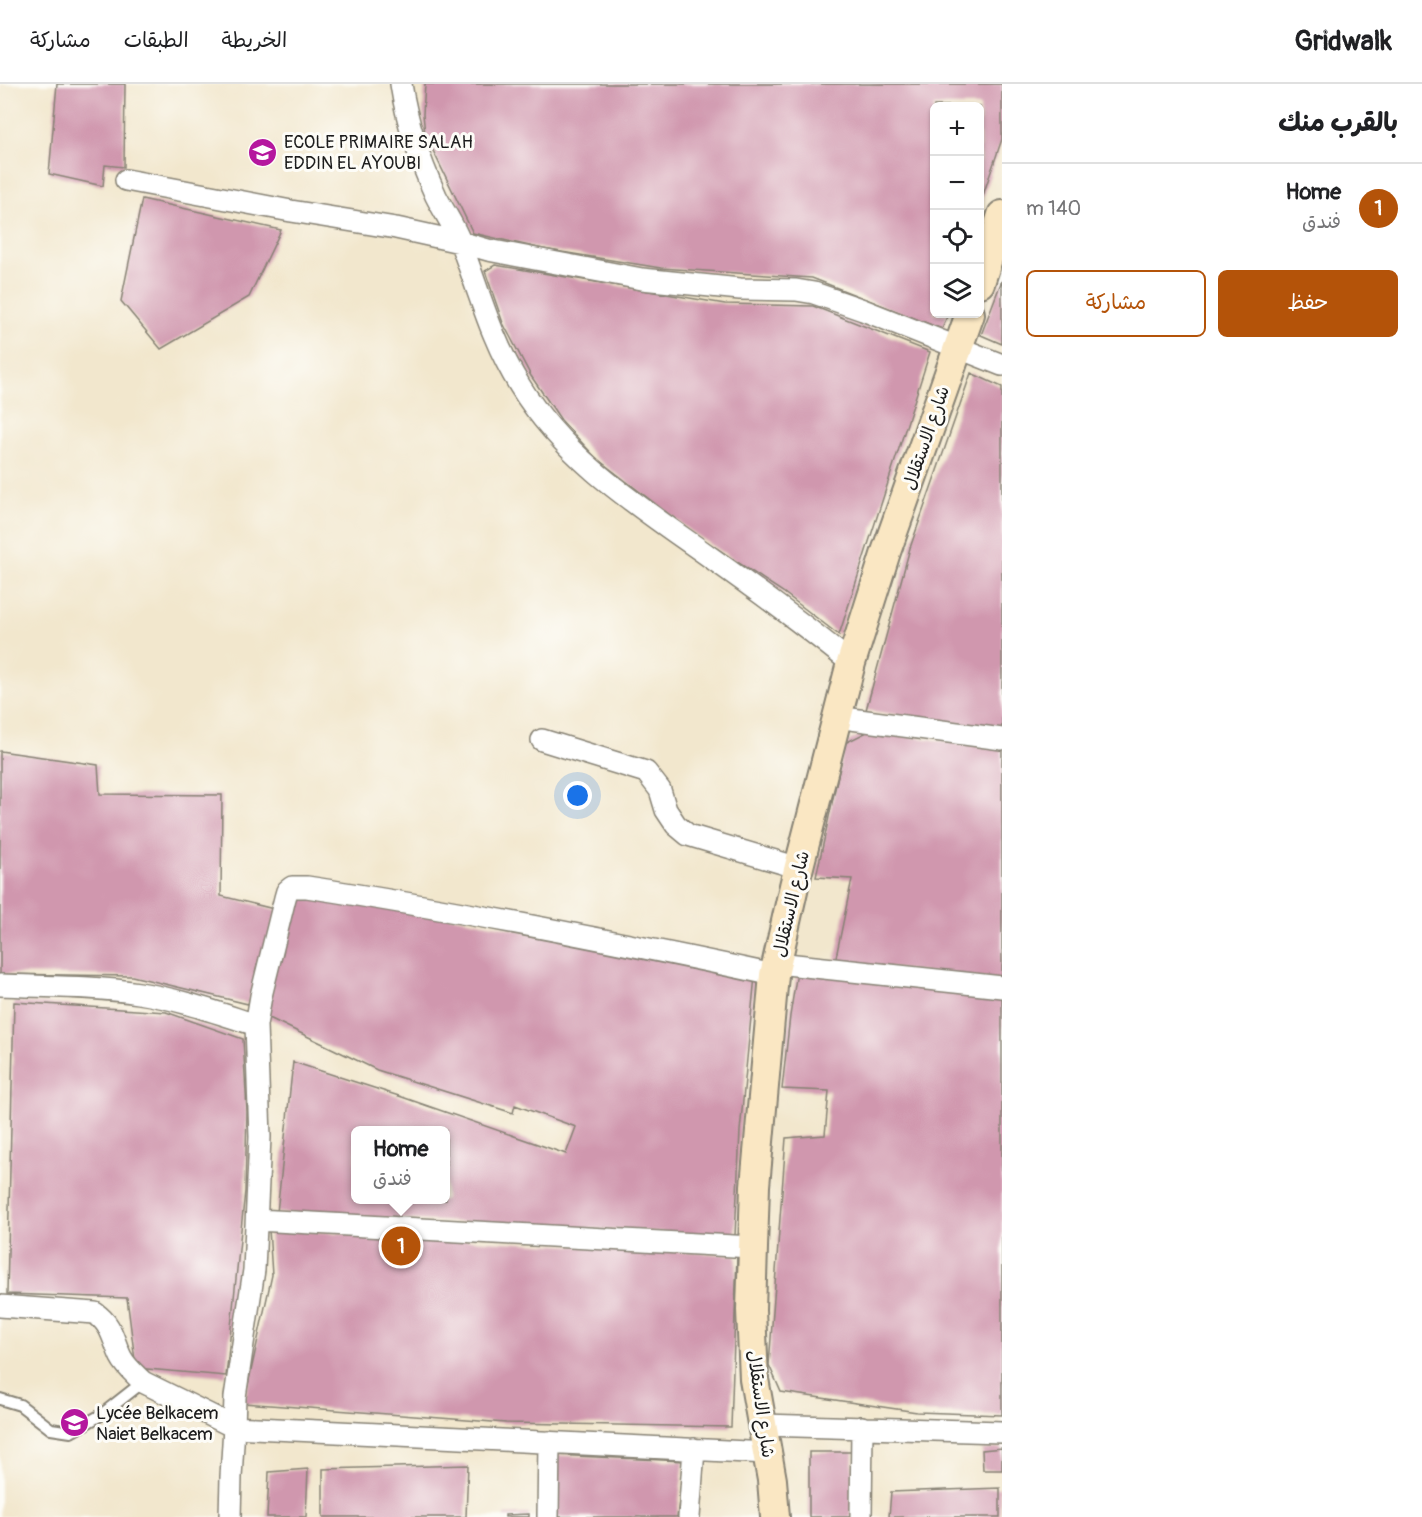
<!DOCTYPE html>
<html lang="ar">
<meta charset="utf-8">
<style>
body{margin:0;font-family:Pangolin,"Playpen Sans Arabic",sans-serif;background:#f2f2f2;color:#202124;direction:rtl}
.controls{position:absolute;right:18px;top:18px;display:grid;overflow:hidden;border-radius:9px;box-shadow:0 2px 4px #0004}
.controls button{width:54px;height:54px;display:grid;place-items:center;padding:0;border:0;border-bottom:2px solid #e0e0e0;background:#fff;color:#202124;font:30px sans-serif}
.you{position:absolute;left:578px;top:712px;width:21px;height:21px;margin:-15px;border:4px solid #fff;border-radius:50%;background:#1a73e8;box-shadow:0 0 0 9px #1a73e833}
.badge{display:grid;place-items:center;width:39px;height:39px;border-radius:50%;background:#b45309;color:#fff;font-size:20px;font-weight:700}
.pin{position:absolute;translate:-50% -50%;border:3px solid #fff;box-shadow:0 2px 6px #0006}
.popup{position:absolute;left:351px;top:1042px;width:99px;height:78px;box-sizing:border-box;display:grid;place-content:center;border-radius:9px;background:#fff;filter:drop-shadow(0 2px 4px #0005);font-size:20px;white-space:nowrap;color:#757577}
.popup b{font-size:22px;color:#202124}
.popup::after{content:'';position:absolute;left:50%;top:100%;margin-left:-12px;border:12px solid transparent;border-top-color:#fff}
.list{margin:0;padding:0;list-style:none}
h2{display:flex;justify-content:space-between;align-items:center;height:78px;margin:0;padding:0 24px;font-size:26px}
h2 small{font-size:20px;font-weight:400;color:#757577}
.list li{display:grid;grid-template-columns:39px 1fr auto;gap:18px;align-items:center;box-sizing:border-box;height:90px;padding:0 24px;border-top:2px solid #e0e0e0}
.list b{display:block;font-size:22px;white-space:nowrap}
.list p{margin:0;font-size:20px;white-space:nowrap;color:#757577}
.list em{font-size:20px;font-style:normal;color:#757577}
.actions{display:flex;gap:12px;padding:18px 24px}
.actions a{flex:1;padding:14px 0;border:2px solid #b45309;border-radius:9px;text-align:center;font-size:21px;color:#b45309}
.actions .main{background:#b45309;color:#fff}
.icon{flex:none;width:33px;height:33px;fill:none;stroke:currentColor;stroke-width:2;stroke-linecap:round;stroke-linejoin:round}
.map{position:relative;flex:none;width:1002px;height:1433px;overflow:hidden;direction:ltr}
header{display:flex;align-items:center;gap:36px;box-sizing:border-box;height:84px;padding:0 30px;background:#fff;border-bottom:2px solid #e0e0e0}
header strong{font-size:28px}
nav{display:flex;gap:33px;margin-inline-start:auto;font-size:21px}
main{display:flex}
aside{flex:1;background:#fff}
.map>svg:first-child{display:block}
.building{fill:#d097ae;fill-rule:evenodd}
.lines{fill:none;stroke-linecap:round;stroke-linejoin:round}
.lane-casing{stroke:#878274;stroke-width:14}
.street-casing{stroke:#878274;stroke-width:24}
.secondary-casing{stroke:#878274;stroke-width:32}
.lane{stroke:#fff;stroke-width:10}
.street{stroke:#fff;stroke-width:21}
.secondary{stroke:#fae7c3;stroke-width:28}
.labels{text-anchor:middle;stroke-width:6;stroke-linejoin:round;paint-order:stroke}
.poi-label{font-size:18px;fill:#1c1c1c;stroke:#fdfcf7;text-anchor:start}
.street-label{font-size:18px;fill:#1c1c1c;stroke:#fdfcf7}
</style>
<header>
<strong>Gridwalk</strong>
<nav><a>الخريطة</a><a>الطبقات</a><a>مشاركة</a></nav>
</header>
<main>
<aside>
<h2>بالقرب منك<small></small></h2>
<ul class="list">
<li><span class="badge">1</span><div><b>Home</b><p>فندق</p></div><em>140 m</em></li>
</ul>
<div class="actions"><a class="main">حفظ</a><a>مشاركة</a></div>
</aside>
<div class="map">
<svg width="1002" height="1433" viewBox="0 0 1002 1433">
<rect width="100%" height="100%" fill="#fdfcf7"/>
<filter id="ink" filterUnits="userSpaceOnUse"><feTurbulence type="fractalNoise" baseFrequency=".0167" numOctaves="2"/><feDisplacementMap in="SourceGraphic" scale="12" xChannelSelector="R" yChannelSelector="G"/><feConvolveMatrix kernelMatrix="1 2 1 2 8 2 1 2 1" color-interpolation-filters="sRGB"/></filter>
<filter id="wash" filterUnits="userSpaceOnUse"><feTurbulence type="fractalNoise" baseFrequency=".008" numOctaves="4" result="noise"/><feDisplacementMap in="SourceGraphic" scale="24" xChannelSelector="R" yChannelSelector="G"/><feGaussianBlur stdDeviation="1.35" result="paint"/><feColorMatrix in="noise" values="0 0 0 0 0 0 0 0 0 0 0 0 0 0 0 0 0 1.4 0 .05"/><feComposite in="paint" operator="in"/></filter>
<g filter="url(#wash)">
<rect width="100%" height="100%" fill="#f2e7cd"/>
<g id="blocks">
<!-- building -->
<path class="building" d="M57,0H125L124,83L105,81L103,102L49,90Z
M425,0H1002V55L980,120V22H934V230H948L942,245L812,194L661,184L543,165L473,149L425,50L423,30Z
M142,115L281,146L249,213L161,265L121,217Z
M495,181L725,220L813,222L930,268L839,551L783,508L692,448L596,374L561,336L531,292L503,239L485,187Z
M1002,196V260L981,251Z
M971,289L1002,303V647L866,626L910,464Z
M869,647L1002,665V897L835,878L852,795L816,793L845,659Z
M0,667L98,681L100,710L222,711L221,812L278,826L248,920L132,892L0,890Z
M293,810L427,828L755,892L740,1047L735,1152L277,1129L293,978L402,1013L566,1070L576,1043L515,1021L513,1029L377,986L261,930ZM356,1046H446V1116H356Z
M797,888L1002,909V1331L917,1328L781,1308L769,1281L786,1054L825,1051L829,1007L782,1005L790,932Z
M14,918L166,928L243,955L247,1028L245,1107L226,1292L136,1284L127,1214L7,1210Z
M269,1145L737,1171L731,1343L506,1339L244,1319L272,1191Z
M1002,1364V1386H983L982,1366Z
M809,1368H853L851,1433H809Z
M552,1371L684,1377L677,1433H554Z
M468,1381L466,1433H323V1385Z
M308,1385L306,1433H267L269,1388Z
M1000,1404V1433H889L891,1408Z
M529,1430V1433H505V1431Z"/>
</g>
</g>
<g filter="url(#ink)">
<use href="#blocks" fill-opacity="0" stroke="#878274" stroke-width="1.5"/>
<g class="lines">
<defs>
<path id="lane" d="M0,1315L20,1321L51,1345L71,1348L101,1331L143,1298"/>
<path id="street" d="M401,0C407,40 419,75 436,112C444,128 455,143 461,160C480,210 491,255 520,302C566,377 640,423 710,473C758,507 806,542 851,579
M126,96L291,127L396,144L460,158L488,166L642,195L740,205L796,206L814,209L863,226L1002,281
M836,633L1002,655
M542,656L646,688L660,706L666,726L676,741L688,751L799,784
M777,879L1002,903
M0,901C46,903 93,902 139,909C179,915 218,929 256,941
M257,1136L752,1163
M0,1222L95,1229C113,1242 112,1254 121,1273C126,1283 135,1290 143,1298L234,1343L235,1313L254,1186L260,1053L256,941L261,912L285,814L287,807L292,803H307C464,827 619,858 774,891
M763,1341L1002,1348
M230,1433L231,1393L234,1343L768,1369
M548,1433L549,1358
M689,1433L694,1365
M861,1433L862,1343"/>
<path id="secondary" d="M980,199L1002,131
M775,1433L772,1396L754,1295L751,1226L755,1102L774,891L794,802L851,579L886,468L970,230"/>
</defs>
<!-- lane casing -->
<use href="#lane" class="lane-casing"/>
<!-- street casing -->
<use href="#street" class="street-casing"/>
<!-- secondary casing -->
<use href="#secondary" class="secondary-casing"/>
<!-- lane -->
<use href="#lane" class="lane"/>
<!-- street -->
<use href="#street" class="street"/>
<!-- secondary -->
<use href="#secondary" class="secondary"/>
</g>
</g>
<!-- icons -->
<defs>
<symbol id="school-disc" viewBox="-11 -11 22 22"><circle r="9.5" fill="#b5179e" stroke="#fdfcf7"/><path d="M0-5L7-2L0 1L-7-2ZM-4 1L0 2.5L4 1V4Q0 6-4 4Z" fill="#fff"/></symbol>
</defs>
<g fill-rule="evenodd">
<use href="#school-disc" x="246" y="52" width="33" height="33"/>
<use href="#school-disc" x="58" y="1322" width="33" height="33"/>
</g>
<g class="labels">
<!-- poi labels -->
<g class="poi-label">
<text x="284" y="64">ECOLE PRIMAIRE SALAH<tspan x="284" dy="21">EDDIN EL AYOUBI</tspan></text>
<text x="96" y="1335">Lycée Belkacem<tspan x="96" dy="21">Naiet Belkacem</tspan></text>
</g>
<!-- street labels -->
<g class="street-label">
<text transform="translate(926 354) rotate(-71)" y="6">شارع الاستقلال</text>
<text transform="translate(791 820) rotate(-77)" y="6">شارع الاستقلال</text>
<text transform="translate(761 1320) rotate(82)" y="6">شارع الاستقلال</text>
</g>
</g>
</svg>
<div class="controls">
<button>+</button>
<button>−</button>
<button><svg class="icon" aria-label="locate" viewBox="0 0 24 24"><circle cx="12" cy="12" r="6"/><path d="M12 2v4M12 18v4M2 12h4M18 12h4"/></svg></button>
<button><svg class="icon" aria-label="layers" viewBox="0 0 24 24"><path d="M12 4l9 5-9 5-9-5zM3 14l9 5 9-5"/></svg></button>
</div>
<div class="you"></div>
<div class="pin badge" style="left:401px;top:1162px">1</div>
<div class="popup"><b>Home</b>فندق</div>
</div>
</main>
